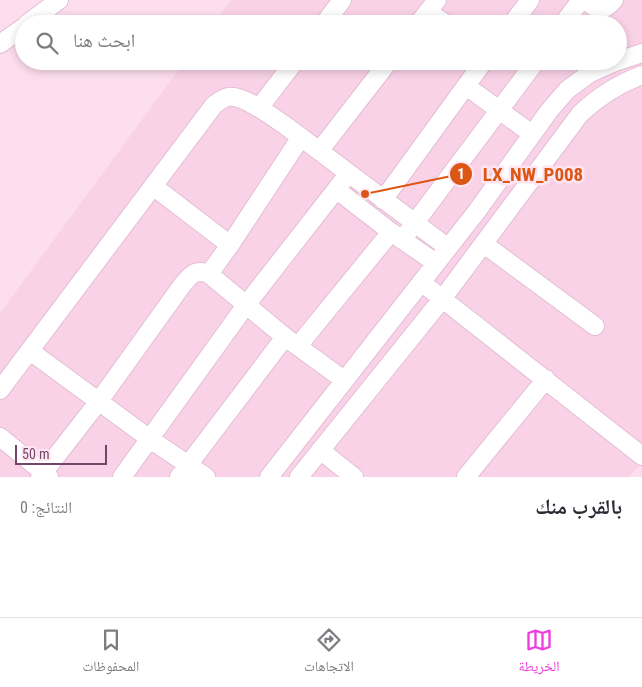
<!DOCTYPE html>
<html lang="ar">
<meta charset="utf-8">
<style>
body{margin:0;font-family:"Roboto Condensed","Noto Naskh Arabic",sans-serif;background:#f2f2f3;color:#2b2b33;direction:rtl}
.scale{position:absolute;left:15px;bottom:12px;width:92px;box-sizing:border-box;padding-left:5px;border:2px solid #734669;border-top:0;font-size:14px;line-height:18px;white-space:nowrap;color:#734669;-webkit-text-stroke:4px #ffe5f2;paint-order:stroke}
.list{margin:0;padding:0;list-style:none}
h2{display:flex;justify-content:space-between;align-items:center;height:65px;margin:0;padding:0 20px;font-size:21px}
h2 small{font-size:16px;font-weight:400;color:#7c7c81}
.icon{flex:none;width:28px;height:28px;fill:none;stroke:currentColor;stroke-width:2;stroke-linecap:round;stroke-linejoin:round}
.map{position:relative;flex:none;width:642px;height:477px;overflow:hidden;direction:ltr}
.search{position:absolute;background:#fff;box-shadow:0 2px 8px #0003;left:15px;right:15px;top:15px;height:55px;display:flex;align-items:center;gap:12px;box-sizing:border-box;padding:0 18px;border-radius:28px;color:#7c7c81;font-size:19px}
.sheet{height:140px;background:#fff}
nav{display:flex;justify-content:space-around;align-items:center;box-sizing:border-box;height:70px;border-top:1px solid #e1e1e2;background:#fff;font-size:14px;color:#7c7c81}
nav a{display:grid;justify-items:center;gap:2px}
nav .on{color:#ed3ddb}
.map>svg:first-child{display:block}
.residential{fill:#fad2e8}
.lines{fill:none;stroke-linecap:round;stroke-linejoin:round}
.minor-casing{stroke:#e3bdd6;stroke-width:20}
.minor{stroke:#fff;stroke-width:18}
.leader{fill:none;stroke:#dc5715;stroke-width:2}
.callout-dot{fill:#dc5715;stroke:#ffe5f2;stroke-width:2}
.mark-label{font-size:15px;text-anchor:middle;font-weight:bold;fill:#fff}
.callout-label{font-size:19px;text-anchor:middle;font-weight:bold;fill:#dc5715;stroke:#ffe5f2;stroke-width:5;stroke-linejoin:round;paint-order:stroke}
</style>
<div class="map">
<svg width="642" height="477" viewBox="0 0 642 477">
<rect width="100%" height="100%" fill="#fddeee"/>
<!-- residential -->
<path class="residential" d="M231,0H642V463L629,477H0V313L185,61H618V24H213Z"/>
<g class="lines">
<defs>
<path id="minor" d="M585,0C598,10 602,14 614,0
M428,12L446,24
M27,24L59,0
M324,24L342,0
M418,24L437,0
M512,24L530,0
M563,24L581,0
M0,44L24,27
M618,61L642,53
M466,86L532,134
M259,108L295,61
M320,150L389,61
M153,186L230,245
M337,190L391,232L436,263
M383,200L484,61
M402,240L536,61
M484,244L595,326
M209,274L230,245L301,137
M421,282L642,456
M298,346L391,232
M30,351L150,439L206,477
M0,390L214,105C218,102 223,98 228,97C243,94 274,118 286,126L447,247
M0,437L49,477
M320,450L354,477
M40,477L99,401L183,284C192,274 195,269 209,274L285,337L344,380
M122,477L246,305L349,173
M179,477L285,337
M269,477L477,211L549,111L567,90L590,73L617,61
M299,477L443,298L580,114C599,96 618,84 642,75
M466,477L546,379"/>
</defs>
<!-- minor casing -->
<use href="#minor" class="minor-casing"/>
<!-- minor -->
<use href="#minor" class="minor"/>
</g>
<!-- callouts -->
<path class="leader" d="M365 194L461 174"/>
<g class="callout-dot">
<circle cx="365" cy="194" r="5"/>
<circle cx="461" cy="174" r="12"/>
</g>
<g class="mark-label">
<text x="461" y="179">1</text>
</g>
<g class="callout-label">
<text x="533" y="181">LX_NW_P008</text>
</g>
</svg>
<div class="scale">50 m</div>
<div class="search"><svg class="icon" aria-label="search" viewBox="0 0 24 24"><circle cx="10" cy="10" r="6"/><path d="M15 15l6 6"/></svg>ابحث هنا</div>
</div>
<section class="sheet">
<h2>بالقرب منك<small>النتائج: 0</small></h2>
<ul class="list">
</ul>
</section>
<nav>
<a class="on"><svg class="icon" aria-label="map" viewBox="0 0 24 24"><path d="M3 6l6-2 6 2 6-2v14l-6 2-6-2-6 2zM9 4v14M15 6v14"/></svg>الخريطة</a>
<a><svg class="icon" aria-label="directions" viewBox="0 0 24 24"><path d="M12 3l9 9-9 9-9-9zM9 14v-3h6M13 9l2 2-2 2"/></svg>الاتجاهات</a>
<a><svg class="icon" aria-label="saved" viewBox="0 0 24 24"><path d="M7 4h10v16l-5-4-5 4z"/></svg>المحفوظات</a>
</nav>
